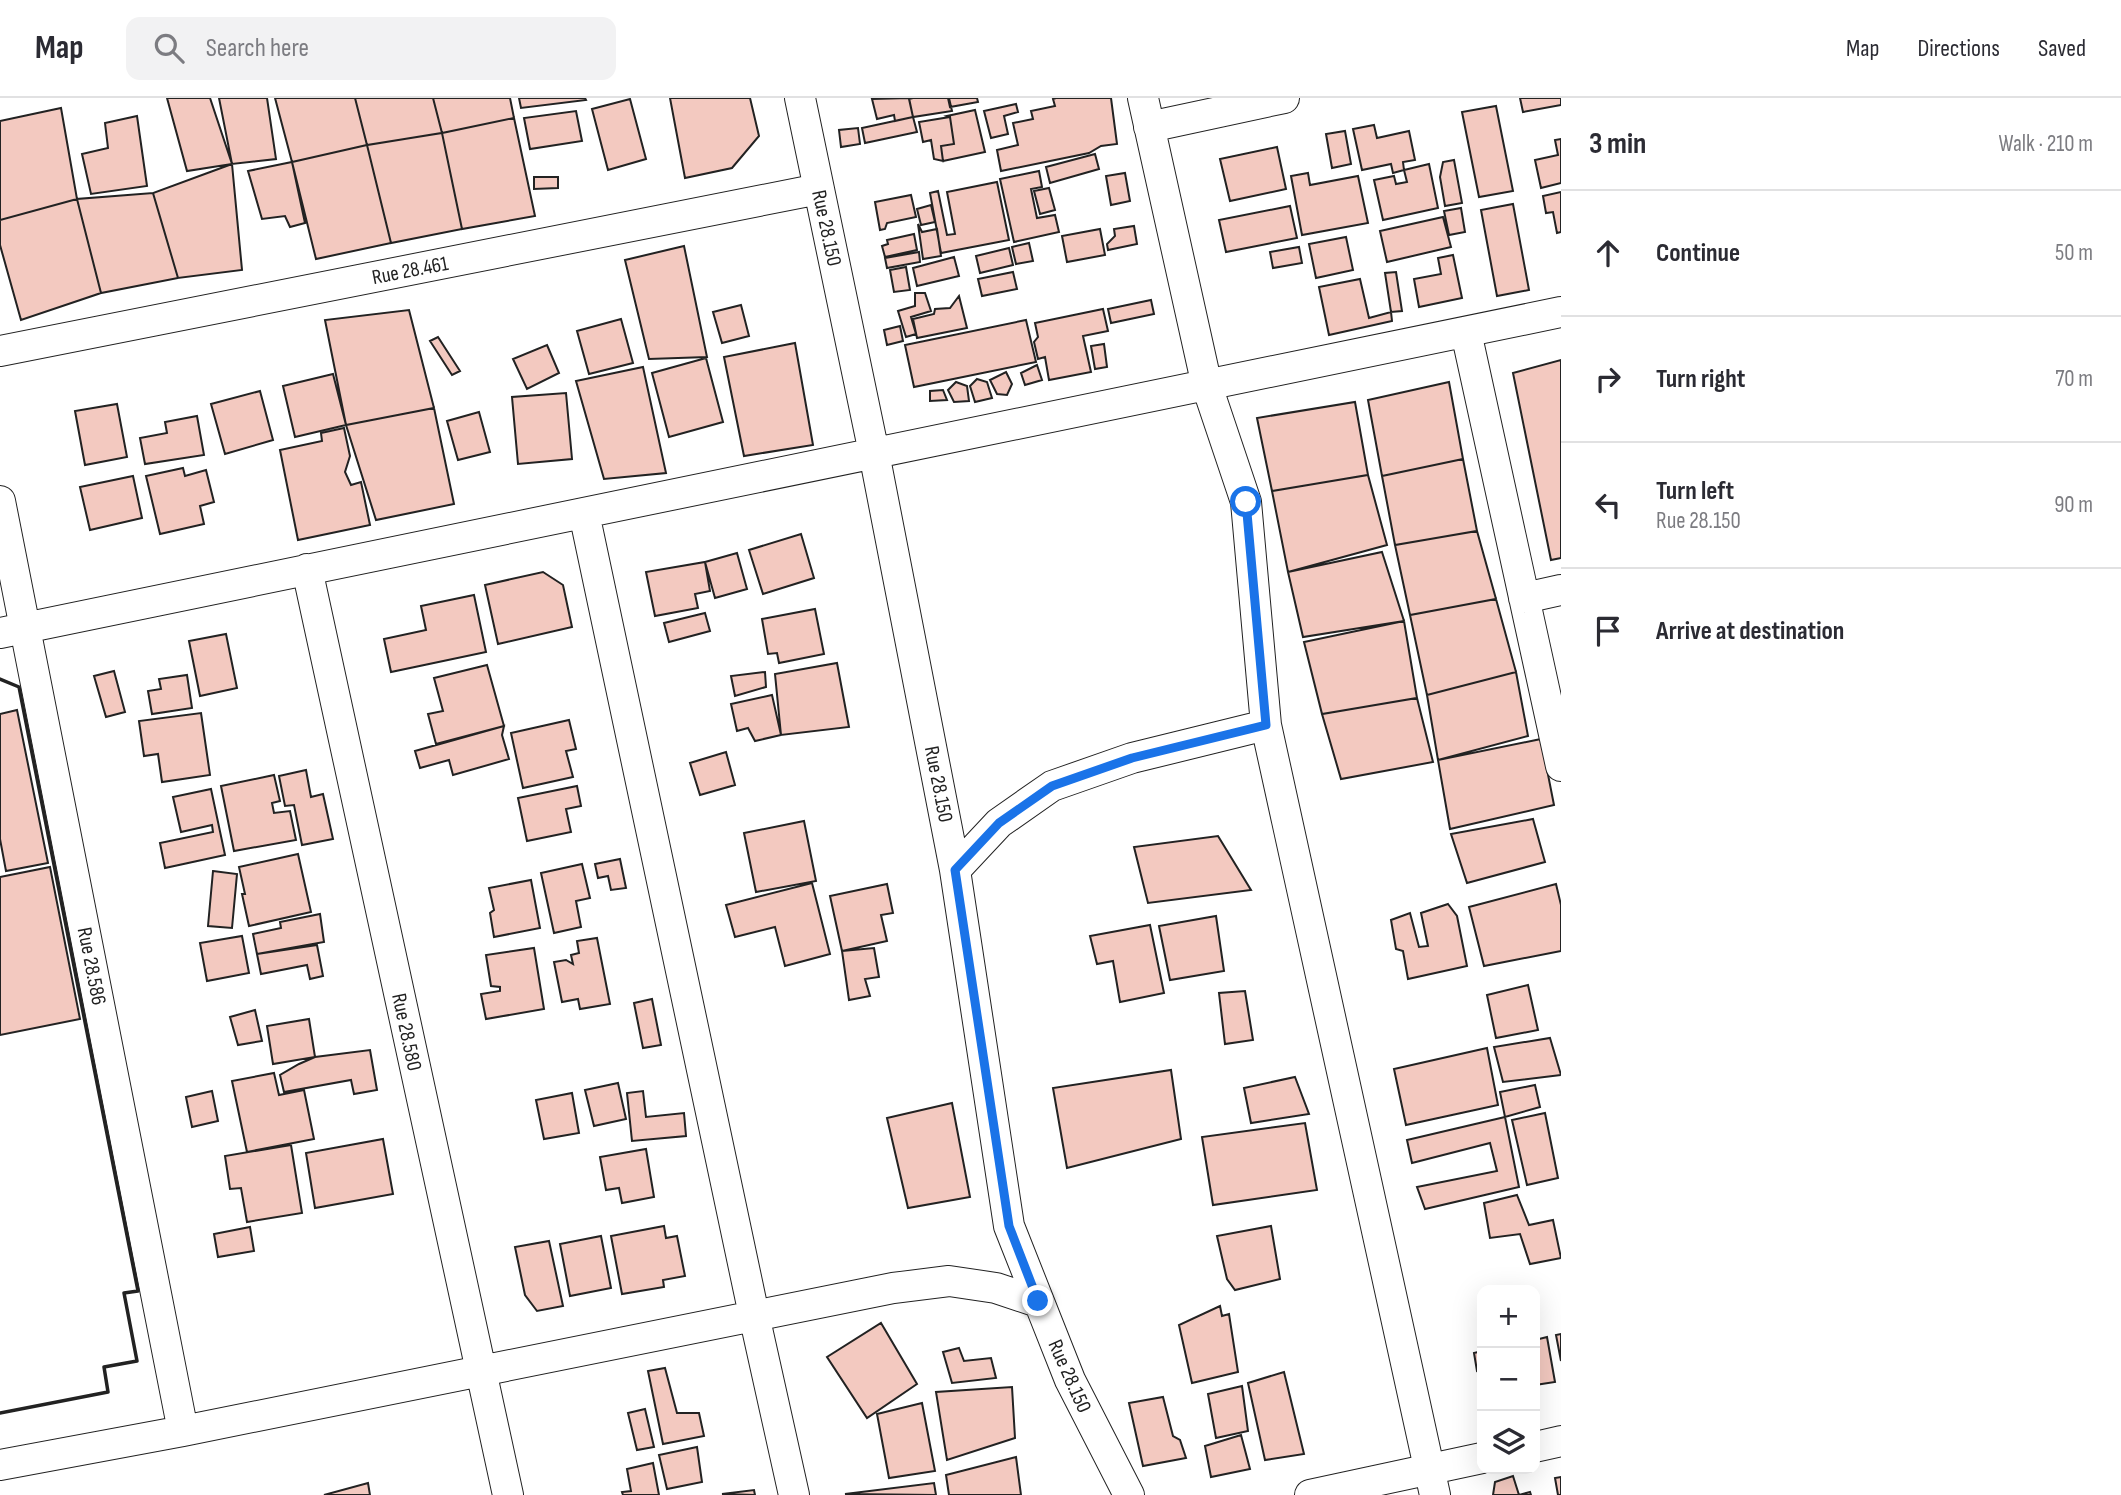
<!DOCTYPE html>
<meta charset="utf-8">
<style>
body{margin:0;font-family:"Sofia Sans Condensed",sans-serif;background:#f2f2f3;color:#2b2b33}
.controls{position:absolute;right:21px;bottom:21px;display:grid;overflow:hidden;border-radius:14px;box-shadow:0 7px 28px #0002}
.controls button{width:63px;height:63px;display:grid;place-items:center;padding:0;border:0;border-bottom:2px solid #e1e1e2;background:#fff;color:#2b2b33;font:35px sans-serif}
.stop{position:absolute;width:21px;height:21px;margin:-16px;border:5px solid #1a73e8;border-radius:50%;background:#fff}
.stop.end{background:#1a73e8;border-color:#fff;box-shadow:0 2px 7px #0008}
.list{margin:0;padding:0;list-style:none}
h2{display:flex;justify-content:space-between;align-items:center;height:91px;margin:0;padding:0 28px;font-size:30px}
h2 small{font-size:23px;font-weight:400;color:#7c7c81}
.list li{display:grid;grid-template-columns:46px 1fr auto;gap:21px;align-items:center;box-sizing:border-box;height:126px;padding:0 28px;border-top:2px solid #e1e1e2}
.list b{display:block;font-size:26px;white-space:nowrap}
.list p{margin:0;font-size:23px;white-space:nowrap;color:#7c7c81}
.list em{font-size:23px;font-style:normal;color:#7c7c81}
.icon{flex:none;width:38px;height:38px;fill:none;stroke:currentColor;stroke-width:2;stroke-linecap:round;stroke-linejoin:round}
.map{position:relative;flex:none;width:1561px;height:1397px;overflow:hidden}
header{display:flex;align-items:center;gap:42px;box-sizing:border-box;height:98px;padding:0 35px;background:#fff;border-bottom:2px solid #e1e1e2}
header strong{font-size:33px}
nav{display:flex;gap:38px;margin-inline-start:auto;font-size:24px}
.search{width:490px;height:63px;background:#f2f2f3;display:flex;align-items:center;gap:18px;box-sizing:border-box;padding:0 24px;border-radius:14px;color:#7c7c81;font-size:26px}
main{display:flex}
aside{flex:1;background:#fff}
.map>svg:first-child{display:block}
.building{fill:#f3c9c0;stroke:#222;stroke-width:2}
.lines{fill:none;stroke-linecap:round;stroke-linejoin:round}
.minor-casing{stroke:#222;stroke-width:32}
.minor{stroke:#fff;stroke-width:30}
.wall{stroke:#222;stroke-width:3.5}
.route{stroke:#1a73e8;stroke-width:9}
.labels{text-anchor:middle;stroke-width:5;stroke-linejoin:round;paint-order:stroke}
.street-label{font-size:21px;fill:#222;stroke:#fff}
</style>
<header>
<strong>Map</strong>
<div class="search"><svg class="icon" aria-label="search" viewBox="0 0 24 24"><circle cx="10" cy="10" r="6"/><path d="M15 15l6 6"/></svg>Search here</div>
<nav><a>Map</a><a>Directions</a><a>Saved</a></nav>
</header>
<main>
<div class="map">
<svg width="1561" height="1397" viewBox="0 0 1561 1397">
<rect width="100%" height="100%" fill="#fff"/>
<!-- building -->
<path class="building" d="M167,0H210L232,66L187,73Z
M219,0H267L276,61L232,66Z
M275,0H355L367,47L292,64Z
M355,0H433L442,35L367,47Z
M433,0H510L514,20L442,35Z
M519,0H585L586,2L521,10Z
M670,0H750L759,38L732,70L685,80Z
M909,0L913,19L895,23L894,17L877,21L872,1Z
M913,0H949L952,13L913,19L909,1Z
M948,0H977L978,4L950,9Z
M1111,0L1117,46L1101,48L1089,55L1001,73L997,52L1018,47L1013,25L1033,21L1031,13L1055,8L1053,1L1056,0Z
M1520,0H1561V7L1523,14Z
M630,1L646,61L608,72L592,11Z
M1016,6L1018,14L1004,18L1008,36L991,40L984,13Z
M1496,8L1513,93L1479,99L1462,14Z
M61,10L77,101L0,122V23Z
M975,12L985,54L943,63L941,48L954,46L950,19L947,18Z
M576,13L582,43L530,51L524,20Z
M137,18L147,88L91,96L82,56L108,50L105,25Z
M913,19L917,34L865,45L862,30Z
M950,19L954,46L941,48L943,63L934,61L931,42L923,44L919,24Z
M514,20L535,118L462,131L442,35Z
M1374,27L1377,40L1409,33L1415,62L1403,64L1404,72L1393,75L1391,66L1362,72L1353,31Z
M858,30L860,46L841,49L839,32Z
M1345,33L1351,66L1332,70L1326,36Z
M442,35L462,131L391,145L367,47Z
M1561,41V85L1541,90L1535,62L1558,57L1555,42Z
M367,47L391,145L316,161L292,64Z
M1277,49L1286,91L1230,103L1220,61Z
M1095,56L1099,71L1050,85L1046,69Z
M1454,62L1462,105L1445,108L1440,79L1443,64Z
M292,64L305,125L290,129L285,118L262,121L248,73Z
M232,66L242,172L178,180L153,95Z
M1429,66L1438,110L1383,122L1374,82L1394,78L1396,86L1407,84L1404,72Z
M1039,73L1042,89L1031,91L1037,120L1055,117L1059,134L1014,144L1000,81Z
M1125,75L1130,103L1111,107L1106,78Z
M1308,75L1310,87L1358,78L1368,125L1302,137L1291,78Z
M534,79H558V90L534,91Z
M997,84L1009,142L941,155L930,95L938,93L947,137L955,136L947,94Z
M1049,90L1055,112L1040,116L1034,93Z
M1561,94V134L1557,135L1553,114L1546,115L1543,98Z
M153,95L178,180L101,195L77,101Z
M911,97L916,119L887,125L885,131L880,132L875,104Z
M77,101L101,195L21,222L0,147V122Z
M1513,106L1529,192L1497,198L1481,112Z
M931,107L935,124L921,127L917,111Z
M1290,108L1297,140L1226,154L1219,122Z
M1461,110L1465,134L1449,137L1444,113Z
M1443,119L1451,149L1387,164L1380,133Z
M918,126L922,134L937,131L941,158L923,161Z
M1134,128L1137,146L1108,152L1107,146L1115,138L1114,131Z
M1100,131L1105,157L1067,164L1062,138Z
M914,136L917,152L885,159L882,148L888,146L887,142Z
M1346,139L1353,172L1316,180L1309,146Z
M1029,145L1033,163L1016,166L1012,149Z
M684,148L707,259L649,261L625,162Z
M1299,149L1302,165L1273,170L1270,154Z
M1009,150L1013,167L980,175L976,158Z
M919,154L920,164L887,170L885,160Z
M1453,157L1462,200L1419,209L1414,181L1441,176L1438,160Z
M954,159L959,178L917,188L913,170Z
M906,169L910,192L894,194L890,172Z
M1013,174L1017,191L982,198L978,181Z
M1396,174L1402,213L1391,214L1385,175Z
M1360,181L1369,220L1391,214L1392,223L1329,237L1319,189Z
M915,195H925L931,213L911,219L916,236L906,239L898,213L915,208Z
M959,198L967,230L917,240L913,221L934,216L935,211L950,210Z
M1151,202L1154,216L1111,225L1108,211Z
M741,207L749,238L722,245L713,214Z
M1103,211L1108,233L1083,238L1091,274L1049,282L1045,259L1038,261L1034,244L1038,239L1035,225Z
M409,212L434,310L346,327L325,222Z
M621,221L633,265L589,276L577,233Z
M1026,222L1036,264L914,289L905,247Z
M900,228L903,243L887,247L884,232Z
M438,239L460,273L452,277L430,243Z
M795,245L813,347L744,358L724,259Z
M1104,246L1107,269L1095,271L1091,248Z
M547,247L559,275L527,291L513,261Z
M706,260L723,324L669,339L652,275Z
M1561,262V460L1551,462L1513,275Z
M1037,267L1042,282L1025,287L1021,275Z
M643,269L666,375L604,381L576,283Z
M1006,274L1012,286L1007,297L997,296L990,282Z
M333,276L346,327L295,339L283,288Z
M977,281L987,284L992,300L975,304L970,288Z
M956,284L967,288L969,303L954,304L948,292Z
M1449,284L1463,361L1382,378L1368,302Z
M943,292L947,302L930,303V293Z
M260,293L273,342L225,356L211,306Z
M566,295L572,361L518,366L512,299Z
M1355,304L1368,377L1272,393L1257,320Z
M117,306L127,359L85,367L75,313Z
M434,310L454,406L376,422L346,327Z
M479,314L490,354L458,362L447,323Z
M197,318L204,357L145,366L140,340L167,335L165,324Z
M344,330L350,358L345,374L351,387L361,384L370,427L298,442L280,352L322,343L321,335Z
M1463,361L1477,433L1395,447L1382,378Z
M183,370L185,378L206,372L214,404L200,408L204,426L160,436L146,378Z
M1368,377L1387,447L1288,474L1272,393Z
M133,378L142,420L90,432L80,389Z
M1477,433L1496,501L1410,517L1395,447Z
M801,436L814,480L763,496L749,452Z
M1382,454L1404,523L1303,539L1288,474Z
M737,455L747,491L715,500L705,464Z
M705,464L710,493L695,496L698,510L655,518L646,474Z
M543,474L563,487L572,529L498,546L485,487Z
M474,497L486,554L391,574L384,541L426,532L421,508Z
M1496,501L1516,574L1427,597L1410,517Z
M815,511L824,556L779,565L777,555L768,556L762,521Z
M705,515L710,533L669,544L664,525Z
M1404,523L1417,600L1322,616L1304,544Z
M226,536L237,590L200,598L189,543Z
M837,565L849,629L781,637L775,576Z
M487,567L504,628L436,646L428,616L443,613L434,580Z
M114,573L125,614L106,619L94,578Z
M765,574L766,589L735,598L731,578Z
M1516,574L1528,638L1438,662L1427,597Z
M187,577L192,610L152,616L148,593L161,591L159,581Z
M772,597L781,637L755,643L748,630L737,633L731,606Z
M1417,600L1433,664L1341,681L1322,616Z
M17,612L48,765L6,773L0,741V616Z
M201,615L210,677L162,684L158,656L144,658L139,623Z
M569,622L576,651L566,653L573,679L523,690L511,635Z
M504,628L502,637L509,661L453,677L449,662L420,670L415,653Z
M1541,641L1554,707L1450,731L1438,662Z
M726,654L735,687L700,697L690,665Z
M306,672L311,699L323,696L333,741L302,747L294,707L285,708L279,678Z
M274,677L280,703L272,705L274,715L290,713L296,742L234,753L221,688Z
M577,688L581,708L566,711L571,734L527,743L518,700Z
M211,691L225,757L165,770L160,745L213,734L212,727L181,734L173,699Z
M1533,721L1545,764L1467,785L1451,736Z
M804,723L816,783L756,794L744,735Z
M1218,738L1251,792L1148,805L1134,749Z
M298,756L311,814L249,828L242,796H245L239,769Z
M620,761L626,790L611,792L608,778L598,780L595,766Z
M582,766L590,800L576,803L581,829L554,835L541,775Z
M50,769L80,921L0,937V779Z
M213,773L237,776L232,830L208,828Z
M531,782L540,830L494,839L490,815L494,812L489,790Z
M812,785L830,856L785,868L775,829L735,839L726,807Z
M887,786L893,815L881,817L887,843L842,853L830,798Z
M1556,786L1561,807V853L1484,868L1469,809Z
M1448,806L1457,818L1467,868L1408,881L1403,853L1396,851L1391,822L1410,815L1419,849L1428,848L1421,815Z
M320,816L324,844L257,856L253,836L281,830L280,824Z
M1216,818L1224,873L1170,882L1159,828Z
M1150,827L1164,895L1120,904L1113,863L1097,866L1090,838Z
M242,838L249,875L207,883L200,845Z
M597,840L610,906L580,911L578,901L562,904L554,864L566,862L573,866L571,857L579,855L577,843Z
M317,847L323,878L310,881L307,867L261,876L257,856Z
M534,850L544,911L486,921L481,896L500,893V889L491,888L486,857Z
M874,850L879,879L865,881L870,898L849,902L842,853Z
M1528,887L1538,932L1496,940L1487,897Z
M1245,893L1253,942L1225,946L1219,895Z
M652,901L661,947L643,950L634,905Z
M255,912L262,943L238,947L230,919Z
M309,921L315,959L273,966L267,928Z
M1550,940L1561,977L1503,984L1494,949Z
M1487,950L1498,1007L1406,1027L1394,971Z
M370,952L377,992L354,996L351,982L284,994L280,977L299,966L315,959Z
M1171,972L1181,1041L1067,1070L1053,990Z
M274,975L279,997L304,992L314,1041L247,1054L232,983Z
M1295,979L1309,1016L1251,1025L1244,990Z
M618,985L626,1021L594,1028L585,992Z
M1535,987L1540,1009L1505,1019L1500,994Z
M212,993L218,1023L192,1029L186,999Z
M643,993L646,1019L684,1015L686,1038L632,1043L627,995Z
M572,995L579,1035L544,1041L536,1002Z
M952,1005L970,1099L908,1110L887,1020Z
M1545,1015L1558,1080L1527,1087L1512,1022Z
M1505,1019L1519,1089L1425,1111L1417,1089L1497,1073L1490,1045L1412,1065L1407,1042Z
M1305,1025L1317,1092L1213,1107L1202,1039Z
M383,1041L393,1096L315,1110L306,1055Z
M291,1047L302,1115L247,1124L241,1090L230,1091L225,1058Z
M646,1051L654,1099L622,1105L619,1090L606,1092L600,1059Z
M1517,1097L1529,1127L1553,1122L1561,1160L1530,1166L1520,1136L1490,1140L1484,1105Z
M664,1128L666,1140L677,1138L685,1178L663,1182L664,1189L622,1196L611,1138Z
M1271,1128L1280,1181L1235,1192L1227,1181L1217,1138Z
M250,1129L254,1153L218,1159L214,1136Z
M601,1138L611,1190L570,1198L560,1146Z
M549,1143L563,1208L537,1213L525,1197L515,1149Z
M1220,1208L1222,1218L1229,1216L1238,1274L1192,1285L1179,1227Z
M881,1225L917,1286L867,1320L827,1259Z
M1561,1236V1263L1556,1237Z
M1547,1239L1555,1284L1535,1287V1242Z
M959,1250L964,1263L991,1260L996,1280L952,1285L943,1254Z
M1482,1253V1272L1477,1273L1474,1255Z
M665,1270L677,1315H699L704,1338L663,1346L648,1273Z
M1284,1274L1304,1356L1265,1362L1248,1285Z
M1242,1288L1248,1333L1216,1340L1208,1296Z
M1012,1289L1015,1340L947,1362L936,1294Z
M1163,1299L1173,1338L1180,1342L1186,1360L1143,1368L1129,1305Z
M922,1305L935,1373L889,1380L877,1316Z
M645,1311L654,1349L637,1352L628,1315Z
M1241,1337L1250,1371L1211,1379L1205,1348Z
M697,1349L702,1384L667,1391L659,1357Z
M1016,1359L1021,1397H949L946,1377Z
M653,1365L659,1397H623L622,1394L631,1393L627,1371Z
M1513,1378L1519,1397L1530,1394L1531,1397H1493L1495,1384Z
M1561,1379V1397H1558L1555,1380Z
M368,1385L370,1397H324Z
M934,1385L936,1397L845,1396Z
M754,1392L755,1397L722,1396Z"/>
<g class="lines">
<defs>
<path id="minor" d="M800,0L874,355L955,772L1009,1128L1070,1282L1129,1397
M1143,0L1207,288L1246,404L1266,627L1435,1397
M1149,29L1284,0
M1466,234L1561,668
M0,253L819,91
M0,403L183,1333
M584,415L754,1217L794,1397
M307,471L508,1397
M1524,500L1561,492
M0,535L1561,214
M955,772L999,725L1052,688L1132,660L1266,627
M1535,1349L1561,1343
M0,1367L183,1333L893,1190L949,1183L996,1190L1038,1204
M1310,1397L1482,1360"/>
</defs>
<!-- minor casing -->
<use href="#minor" class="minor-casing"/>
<!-- minor -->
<use href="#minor" class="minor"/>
<!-- wall -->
<path class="wall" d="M0,581L19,589L138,1193L124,1195L137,1263L104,1269L108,1294L0,1315"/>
</g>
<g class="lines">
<!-- route -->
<path class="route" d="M1038,1203L1009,1128L955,772L999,725L1052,688L1132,660L1266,627L1246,404"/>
</g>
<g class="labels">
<!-- street labels -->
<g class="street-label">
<text transform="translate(827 130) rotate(78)" y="7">Rue 28.150</text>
<text transform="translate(410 172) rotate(-11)" y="7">Rue 28.461</text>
<text transform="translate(939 686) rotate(79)" y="7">Rue 28.150</text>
<text transform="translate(92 868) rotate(79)" y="7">Rue 28.586</text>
<text transform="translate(407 934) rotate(78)" y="7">Rue 28.580</text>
<text transform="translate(1070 1278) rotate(66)" y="7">Rue 28.150</text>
</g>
</g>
</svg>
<div class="controls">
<button>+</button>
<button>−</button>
<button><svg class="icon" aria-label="layers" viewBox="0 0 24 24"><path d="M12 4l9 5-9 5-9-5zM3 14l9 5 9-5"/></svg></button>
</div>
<div class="stop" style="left:1246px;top:404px"></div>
<div class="stop end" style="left:1038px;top:1203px"></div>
</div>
<aside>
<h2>3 min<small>Walk · 210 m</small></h2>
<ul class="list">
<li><svg class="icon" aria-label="ahead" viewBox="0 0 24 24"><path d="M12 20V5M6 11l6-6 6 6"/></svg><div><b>Continue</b></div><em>50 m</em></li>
<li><svg class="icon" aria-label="right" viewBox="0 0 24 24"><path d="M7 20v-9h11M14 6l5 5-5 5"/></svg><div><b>Turn right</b></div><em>70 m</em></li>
<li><svg class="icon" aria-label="left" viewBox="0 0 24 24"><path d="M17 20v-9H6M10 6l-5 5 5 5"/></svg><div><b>Turn left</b><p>Rue 28.150</p></div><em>90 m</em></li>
<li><svg class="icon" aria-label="arrive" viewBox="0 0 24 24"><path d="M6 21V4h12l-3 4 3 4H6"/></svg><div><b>Arrive at destination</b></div></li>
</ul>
</aside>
</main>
